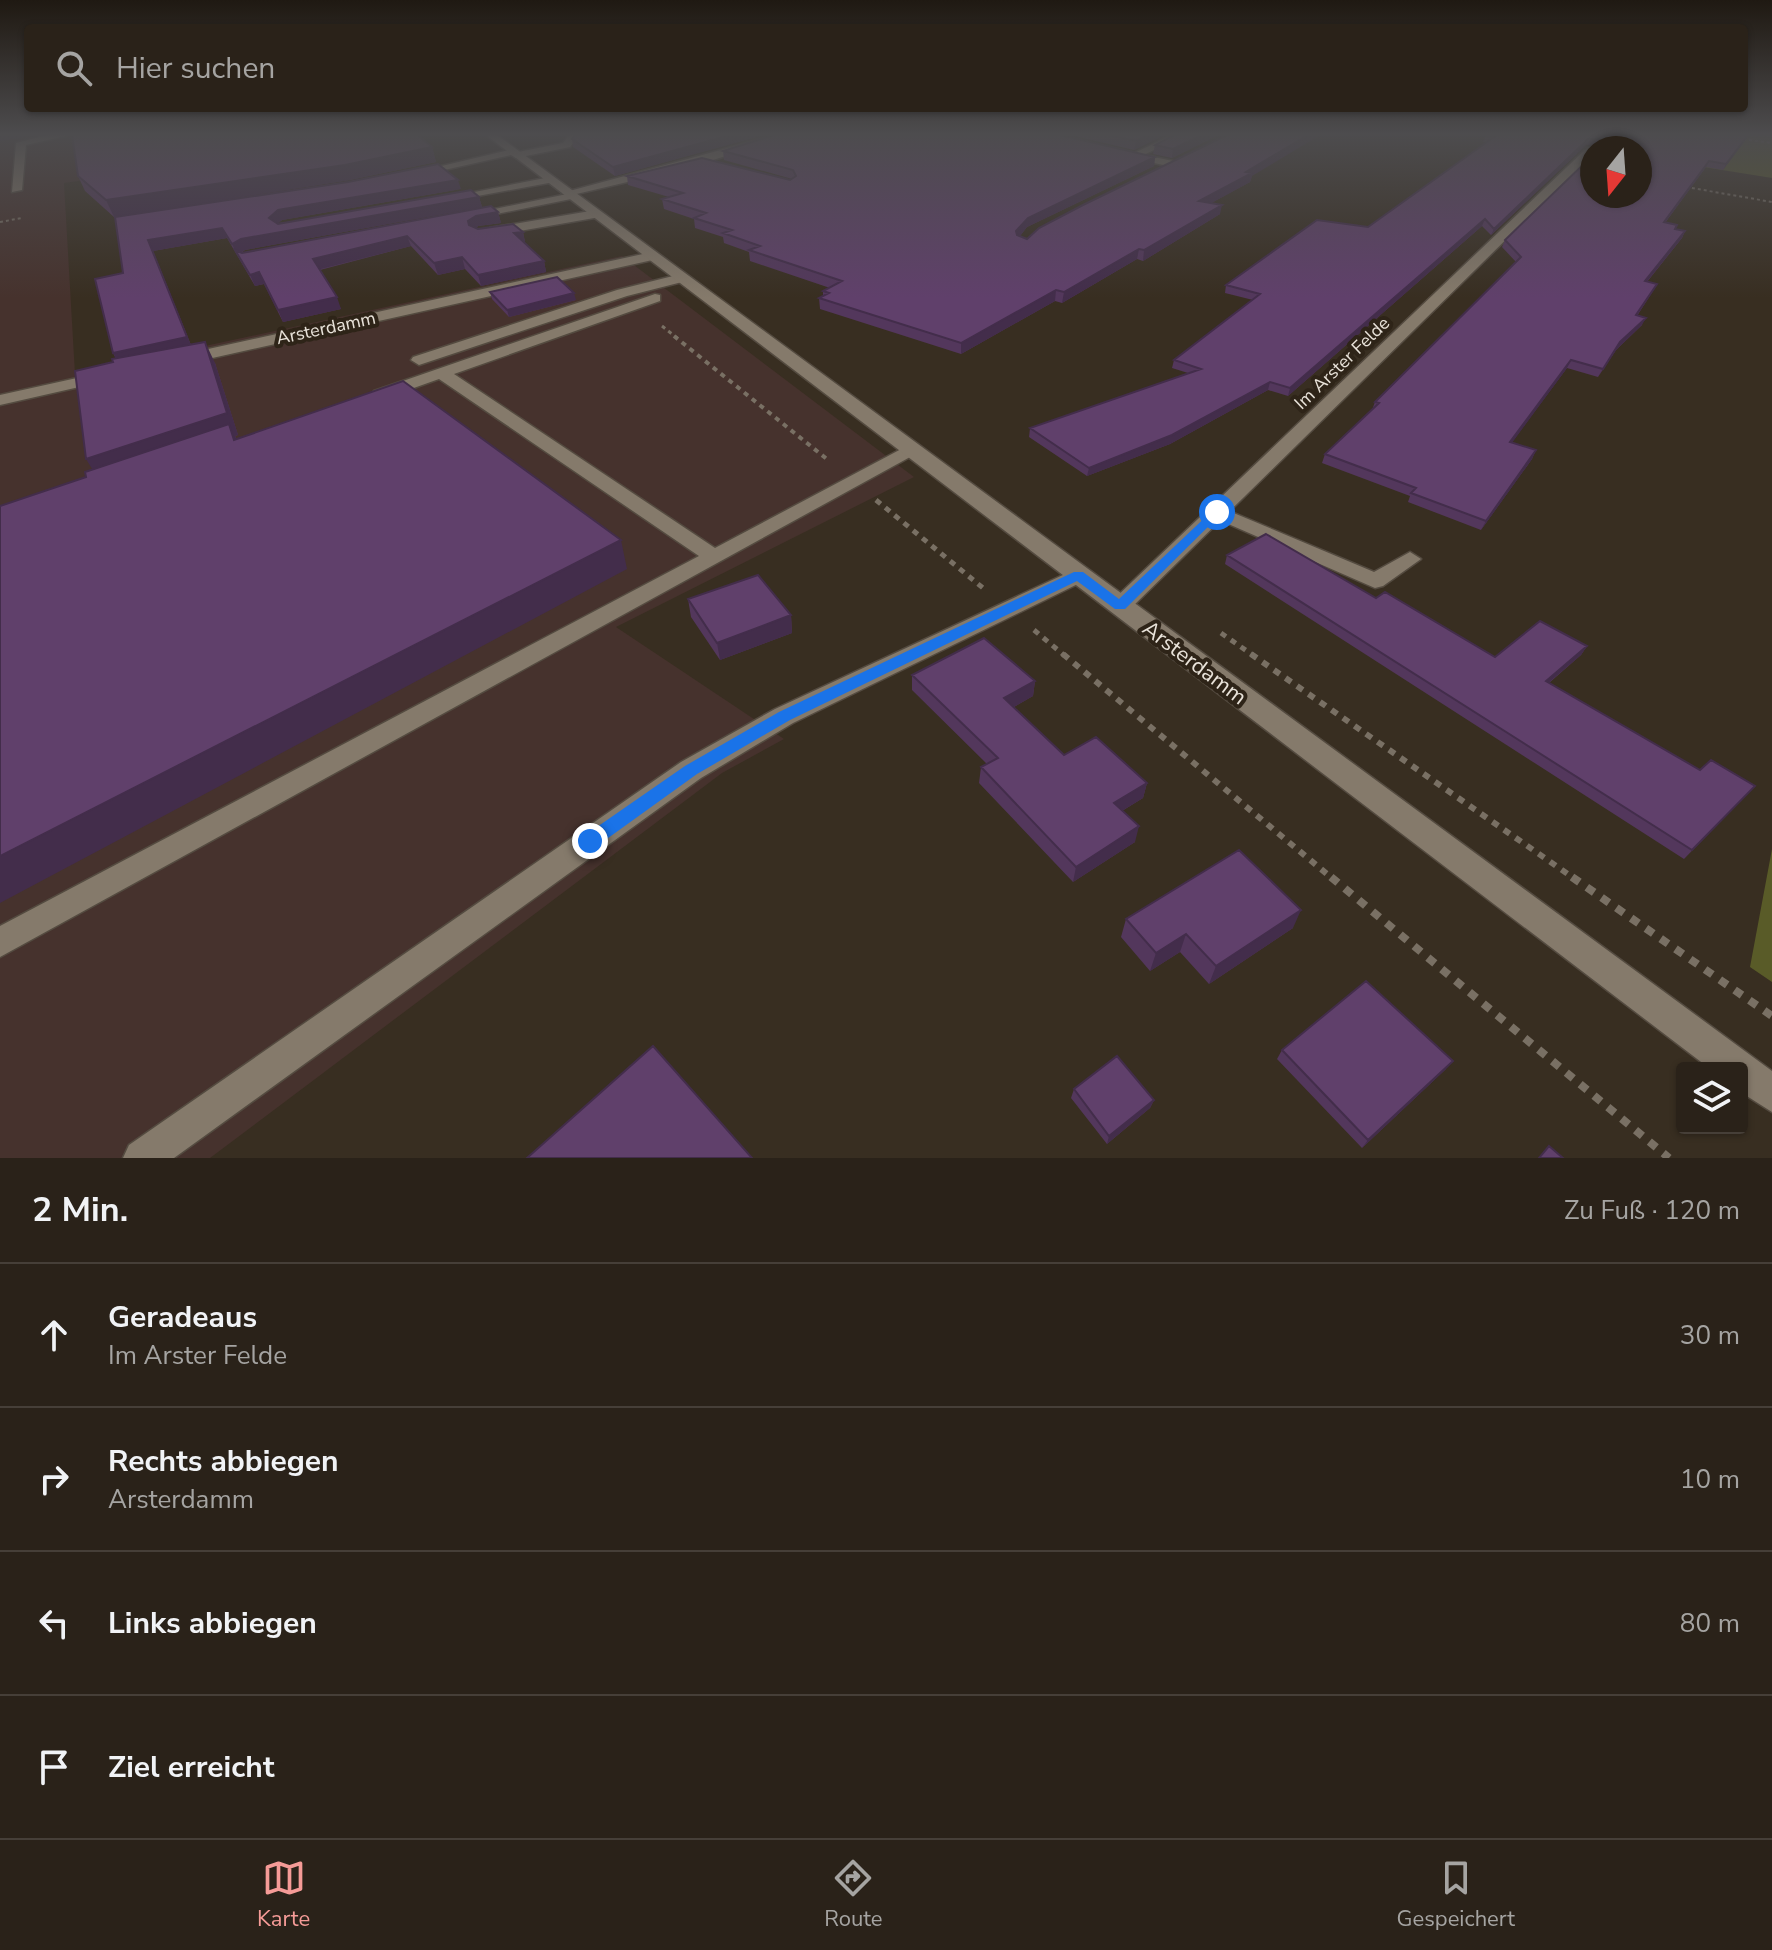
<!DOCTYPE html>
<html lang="de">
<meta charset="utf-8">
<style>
body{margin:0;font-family:"Nunito Sans",sans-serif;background:#362f26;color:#f1f3f6}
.controls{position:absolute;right:24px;bottom:24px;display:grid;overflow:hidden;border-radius:8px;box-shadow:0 2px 6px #0004}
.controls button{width:72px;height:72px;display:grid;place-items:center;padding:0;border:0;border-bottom:2px solid #463f38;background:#2a2219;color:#f1f3f6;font:40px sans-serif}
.compass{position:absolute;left:1580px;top:136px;width:72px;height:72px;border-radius:50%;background:#2a2219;box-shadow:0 2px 6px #0004;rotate:197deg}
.stop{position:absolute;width:24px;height:24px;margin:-18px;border:6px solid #1a73e8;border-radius:50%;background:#fff}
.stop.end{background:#1a73e8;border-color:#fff;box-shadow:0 2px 8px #0008}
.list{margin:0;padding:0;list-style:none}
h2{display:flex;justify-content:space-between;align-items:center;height:104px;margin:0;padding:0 32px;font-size:34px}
h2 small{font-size:26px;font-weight:400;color:#a5a4a2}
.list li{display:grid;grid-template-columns:52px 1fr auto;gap:24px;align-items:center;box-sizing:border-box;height:144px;padding:0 32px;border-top:2px solid #463f38}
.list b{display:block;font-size:30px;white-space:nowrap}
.list p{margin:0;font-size:26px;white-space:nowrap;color:#a5a4a2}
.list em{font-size:26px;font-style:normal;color:#a5a4a2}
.icon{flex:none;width:44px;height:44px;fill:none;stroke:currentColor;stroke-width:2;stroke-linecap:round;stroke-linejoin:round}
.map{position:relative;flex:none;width:1772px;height:1158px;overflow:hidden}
.search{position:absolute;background:#2a2219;box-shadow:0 2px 6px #0004;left:24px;right:24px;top:24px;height:88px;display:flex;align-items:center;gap:20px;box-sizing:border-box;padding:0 28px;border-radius:8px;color:#a5a4a2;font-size:30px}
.sheet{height:680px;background:#2a2219}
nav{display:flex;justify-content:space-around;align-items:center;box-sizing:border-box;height:112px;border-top:2px solid #463f38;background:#2a2219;font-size:22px;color:#a5a4a2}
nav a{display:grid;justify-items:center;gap:4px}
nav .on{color:#f59b97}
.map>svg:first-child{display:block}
.industrial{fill:#46322d}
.green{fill:#595b28}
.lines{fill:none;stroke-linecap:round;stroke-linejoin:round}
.service-casing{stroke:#544b40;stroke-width:3}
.minor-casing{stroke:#544b40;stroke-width:3}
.tertiary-casing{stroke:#544b40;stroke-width:3}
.path-far5{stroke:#797064;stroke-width:2;stroke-dasharray:3 3;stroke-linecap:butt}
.path-far4{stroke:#797064;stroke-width:3;stroke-dasharray:4 4;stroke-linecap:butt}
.path-far3{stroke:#797064;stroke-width:4;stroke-dasharray:5 5;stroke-linecap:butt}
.path-far2{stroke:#797064;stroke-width:5;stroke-dasharray:6 6;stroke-linecap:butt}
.path-far1{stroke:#797064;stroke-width:6;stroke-dasharray:7 7;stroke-linecap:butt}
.path{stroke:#797064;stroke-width:8;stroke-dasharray:9 9;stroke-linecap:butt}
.service{fill:#857a6b;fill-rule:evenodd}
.minor{fill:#857a6b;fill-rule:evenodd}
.tertiary{fill:#857a6b;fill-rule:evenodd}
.wall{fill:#53375c}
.shaded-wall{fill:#432d4b}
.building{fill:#60406b;stroke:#432d4b;stroke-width:2}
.route{fill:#1a73e8}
.labels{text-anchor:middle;stroke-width:8;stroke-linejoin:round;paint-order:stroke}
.far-street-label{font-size:18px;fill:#e9e3da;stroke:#2e2418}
.street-label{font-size:22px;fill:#e9e3da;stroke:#2e2418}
</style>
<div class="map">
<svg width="1772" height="1158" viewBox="0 0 1772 1158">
<rect width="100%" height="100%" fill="#382e21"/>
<!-- industrial -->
<path class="industrial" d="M0,135H282L293,151L64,183L75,374L622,256L914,477L616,627L784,739L722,773L210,1158H0Z"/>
<!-- green -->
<path class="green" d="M1665,135H1732L1747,139L1748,136L1742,135H1772V178L1697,166Z
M1772,849V982L1750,967Z"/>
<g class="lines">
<defs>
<path id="service" d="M47,135H70L26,145L22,190L12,192L16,143Z
M569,135H579L570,147L516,158L511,155L413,177L408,174L513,149L518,152L563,143Z
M1172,135L1184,136L1137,158L1128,156Z
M550,177L554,178V182L445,202L439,199Z
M572,193L578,196L576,198L467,220L461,216Z
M596,210L602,214L600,217L490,236L484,232L490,228Z
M652,252L657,253V259L181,365L173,360L181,355Z
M681,274L688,278L686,281L627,296L425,363L419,365L411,360L413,357L617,290Z
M655,294L660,295V301L454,374L715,548L905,447H919L921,451L0,957V926L699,556L439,379L380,400L372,395L374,391Z
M104,372L110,374V380L0,405V395Z
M1217,506L1374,572L1410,552L1421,559L1383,586L1375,588L1210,516L1207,512L1210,508Z
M1078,568L1086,570L1089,575L1086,580L793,723L701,778L174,1158H123L129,1145L681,762L775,709Z"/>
<path id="minor" d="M776,135H792L691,167L568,196L562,193Z
M1588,147L1596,148H1592V155L1128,611H1112L1109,606L1112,601Z
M1125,151L1173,161L1178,164L1173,167L1121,156V152Z"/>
<path id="tertiary" d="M486,135H497L1772,1071V1112L1742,1093V1068H1709Z"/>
</defs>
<!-- service casing -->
<use href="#service" class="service-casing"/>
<!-- minor casing -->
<use href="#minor" class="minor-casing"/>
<!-- tertiary casing -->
<use href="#tertiary" class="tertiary-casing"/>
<!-- path-far5 -->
<path class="path-far5" d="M1743,139L1772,143
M1686,187L1772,202
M0,222L22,218"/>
<!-- path-far4 -->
<path class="path-far4" d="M662,326L677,338"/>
<!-- path-far3 -->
<path class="path-far3" d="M674,336L828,460"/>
<!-- path-far2 -->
<path class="path-far2" d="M876,500L983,588
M1034,630L1065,656
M1221,633L1254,656"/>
<!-- path-far1 -->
<path class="path-far1" d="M1063,654L1333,879
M1251,654L1575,879"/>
<!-- path -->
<path class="path" d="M1331,877L1669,1158
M1572,877L1772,1016"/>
<!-- service -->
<use href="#service" class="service"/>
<!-- minor -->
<use href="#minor" class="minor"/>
<!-- tertiary -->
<use href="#tertiary" class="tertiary"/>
</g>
<!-- wall -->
<path class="wall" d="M763,135L615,176L573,147L572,139Z
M1070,135H1164L1134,150Z
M1218,135L1172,158L1153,154L1155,145Z
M1486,135H1749L1723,170L1706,167L1665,223L1675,229L1685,231L1682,238L1647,282L1653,291L1637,316L1642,325L1616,350L1598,377L1567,368L1512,442L1536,450L1532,459L1481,530L1408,502L1410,496L1322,463L1325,454L1372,410L1375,402L1516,262L1502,247L1505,240L1592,196L1598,148L1596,145H1586L1491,235L1482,226L1288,396L1268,390L1170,444L1087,476L1029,437L1030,428L1188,373L1172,368L1174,360L1253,300L1225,293L1226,285L1368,227L1487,142H1483Z
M432,147L436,162L350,180L114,217L85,191L78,176Z
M723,151L1155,157L1154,166L1027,227L1020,236L1027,239L1252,176L1250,182L1211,203L1220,214L1143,261L1137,259L1062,303L1055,301L961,354L820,309L819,298L823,297V291L830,288L750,261L749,252L724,243L723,237L695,228L694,219L664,209L662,199L669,197L628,185L627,176L790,180L792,179L724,160Z
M461,189L282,220L278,223L479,197L482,207L245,250L241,253L498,212L501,223L478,226L476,228L523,232L525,242L524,243L544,261L546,272L481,286L465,269L438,275L411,246L320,270L341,309L283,322L264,284L255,286L227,238L153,251L191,345L215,363L238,435L235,436L237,439L627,569L86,477L92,469L113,362L116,359L113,353L123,273L115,217Z
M490,292L576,300L509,317L492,299Z
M1227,555L1376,598L1495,657L1587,646L1581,655L1549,683L1700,770L1746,795L1684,859L1225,564Z
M688,599L791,615L792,633L720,660L691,617Z
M912,675L1035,681L1033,696L1014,707L1064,755L1147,783L1143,798L1122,811L1135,842L1073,882L979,783L981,767L987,764L912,690Z
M1126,919L1293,928L1209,984L1180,952L1150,971L1121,937Z
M1282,1050L1446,1069L1362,1148L1277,1059Z
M1074,1089L1154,1100L1150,1108L1107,1144L1071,1098Z"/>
<!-- shaded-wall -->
<path class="shaded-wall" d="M0,135H25V137L0,141Z
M731,135H763L615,176L613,167Z
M1148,135H1164L1134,150L1136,141Z
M1202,135H1218L1172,158L1173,149Z
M1308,135H1320L1252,176L1250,182L1197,211L1199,201L1246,172Z
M1748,135H1749L1723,170L1726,164Z
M1588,139L1586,145L1491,235L1494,229Z
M432,147L436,162L350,180L114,217L106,200Z
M1155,157L1154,166L1027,227L1016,241V231L1028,218Z
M1709,161L1706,167L1660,229L1664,222Z
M458,180L461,189L282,220L273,228L269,218L278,210Z
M479,197L482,207L245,250L238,254L235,250L237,255L232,244L241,239Z
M1222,205L1220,214L1143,261L1144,250Z
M498,212L501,223L478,226L471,232L468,221L476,216Z
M1485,219L1482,226L1288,396L1290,388Z
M222,228L227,238L153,251L193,350L120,366L113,353L148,240Z
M1685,231L1682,238L1641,289L1645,281Z
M523,232L525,242L517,244L514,233Z
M407,236L411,246L317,270L313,259Z
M1139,249L1137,259L1062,303L1064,292Z
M462,257L465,269L438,275L434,263Z
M544,261L546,272L481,286L478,275Z
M259,272L264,284L255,286L250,275Z
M1056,290L1055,301L961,354V343Z
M574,293L576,300L509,317L507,310Z
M337,297L341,309L283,322L278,310Z
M1646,318L1642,325L1616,350L1598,377L1620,342Z
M205,342L215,363L238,435L235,436L243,451L100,482L86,459Z
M1571,360L1567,368L1506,451L1510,442Z
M1270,382L1268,390L1170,444L1087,476L1089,468Z
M1536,450L1532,459L1481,530L1486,521Z
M621,540L627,569L0,903V856Z
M791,615L792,633L720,660L717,643Z
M1587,646L1581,655L1540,690L1546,681Z
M1035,681L1033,696L1003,713L1004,698Z
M1147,783L1143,798L1110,818L1114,803Z
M1139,826L1135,842L1073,882L1076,867Z
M1301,910L1293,928L1209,984L1216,966Z
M1186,934L1180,952L1150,971L1156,953Z
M1453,1061L1446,1069L1362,1148L1368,1140Z
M1154,1100L1150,1108L1107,1144L1109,1136Z"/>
<!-- building -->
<path class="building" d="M72,135H418L432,147L345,165L106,200L78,176Z
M575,135H731L613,167L572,139Z
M774,135H1060L1155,157L1028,218L1016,231L1017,235L1027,239L1039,228L1083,205L1227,135H1308L1246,172L1252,173L1199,201L1222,205L1144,250L1139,249L1064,292L1056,290L961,343L819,298L829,293L823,291L842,281L749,250L760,246L723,233L732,230L694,218L706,213L662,199L683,193L627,176L702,158L790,180L796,176L793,170L723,151Z
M1109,135H1148L1136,141Z
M1174,135H1202L1173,149L1155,145Z
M1486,135H1748L1726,164L1709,161L1664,222L1677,225L1675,229L1685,231L1645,281L1657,284L1636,315L1646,318L1620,342L1603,369L1571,360L1510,442L1536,450L1486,521L1411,493L1416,488L1325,454L1379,403L1375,402L1521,257L1505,240L1592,156V196H1640V148H1598L1602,142L1599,139H1588L1494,229L1485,219L1290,388L1270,382L1172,435L1089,468L1030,428L1201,369L1174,360L1260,294L1226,285L1317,220L1368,227L1494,137Z
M438,164L458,180L278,210L269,218L278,224L471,190L479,197L241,239L232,244L222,228L148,240L187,337L113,353L95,279L123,273L115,217L348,182Z
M491,206L498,212L476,216L468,221L469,225L478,229L513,224L523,232L514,233L544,261L478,275L462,257L434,263L407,236L313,259L337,297L278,310L259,272L250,275L235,250L242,253Z
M557,277L574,293L507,310L490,292Z
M205,342L227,413L86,459L75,371L113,362L112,359Z
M403,381L621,540L0,856V506L86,477L85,472L229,424L234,440Z
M1266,534L1376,598L1385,592L1495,657L1540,621L1587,646L1546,681L1700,770L1711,760L1755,786L1692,850L1227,555Z
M758,575L791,615L717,643L688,599Z
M984,638L1035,681L1004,698L1064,755L1096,737L1147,783L1114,803L1139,826L1076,867L981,767L998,758L912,675Z
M1239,850L1301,910L1216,966L1186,934L1156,953L1126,919Z
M1366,981L1453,1061L1368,1140L1282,1050Z
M653,1046L752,1158H527Z
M1117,1056L1154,1100L1109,1136L1074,1089Z
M1549,1146L1563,1158H1539Z"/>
<!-- sky -->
<linearGradient id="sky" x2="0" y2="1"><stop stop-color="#1f1912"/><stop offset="0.45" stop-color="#4d4c4e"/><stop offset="1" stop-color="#4d4c4e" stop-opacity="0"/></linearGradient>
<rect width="1772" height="298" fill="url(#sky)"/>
<!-- route -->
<path class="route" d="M1213,510L1223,512L1125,609H1115L1077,581L790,720L697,774L597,846H584L582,841L584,836L685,766L779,712L1074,572H1083L1119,599Z"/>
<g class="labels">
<!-- far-street labels -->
<g class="far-street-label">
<text transform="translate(326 328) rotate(-12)" y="6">Arsterdamm</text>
<text transform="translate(1342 363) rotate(-44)" y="6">Im Arster Felde</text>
</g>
<!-- street labels -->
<g class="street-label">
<text transform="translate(1195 662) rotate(37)" y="8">Arsterdamm</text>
</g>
</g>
</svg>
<div class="controls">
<button><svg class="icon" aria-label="layers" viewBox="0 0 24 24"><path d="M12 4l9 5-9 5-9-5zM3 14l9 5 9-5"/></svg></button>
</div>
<svg class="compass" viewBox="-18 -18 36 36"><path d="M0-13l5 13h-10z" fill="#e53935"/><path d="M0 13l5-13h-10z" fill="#a5a4a2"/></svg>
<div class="stop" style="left:1217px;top:512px"></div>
<div class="stop end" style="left:590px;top:841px"></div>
<div class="search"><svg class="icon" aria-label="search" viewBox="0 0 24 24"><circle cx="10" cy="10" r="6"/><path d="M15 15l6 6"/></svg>Hier suchen</div>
</div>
<section class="sheet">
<h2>2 Min.<small>Zu Fuß · 120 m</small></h2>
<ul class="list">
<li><svg class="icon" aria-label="ahead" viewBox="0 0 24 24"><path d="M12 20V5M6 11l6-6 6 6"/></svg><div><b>Geradeaus</b><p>Im Arster Felde</p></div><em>30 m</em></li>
<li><svg class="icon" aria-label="right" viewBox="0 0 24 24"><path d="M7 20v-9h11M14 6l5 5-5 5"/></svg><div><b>Rechts abbiegen</b><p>Arsterdamm</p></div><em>10 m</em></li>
<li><svg class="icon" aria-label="left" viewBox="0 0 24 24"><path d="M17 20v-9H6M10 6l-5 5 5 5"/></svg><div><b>Links abbiegen</b></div><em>80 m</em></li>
<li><svg class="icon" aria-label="arrive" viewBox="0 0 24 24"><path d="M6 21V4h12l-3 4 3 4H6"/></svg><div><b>Ziel erreicht</b></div></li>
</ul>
</section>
<nav>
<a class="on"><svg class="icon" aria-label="map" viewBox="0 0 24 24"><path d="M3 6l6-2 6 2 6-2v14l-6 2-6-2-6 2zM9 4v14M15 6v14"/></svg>Karte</a>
<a><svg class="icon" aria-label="directions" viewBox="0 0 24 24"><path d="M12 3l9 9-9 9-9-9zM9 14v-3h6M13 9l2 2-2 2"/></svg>Route</a>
<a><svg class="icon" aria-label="saved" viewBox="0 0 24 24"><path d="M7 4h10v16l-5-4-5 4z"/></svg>Gespeichert</a>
</nav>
